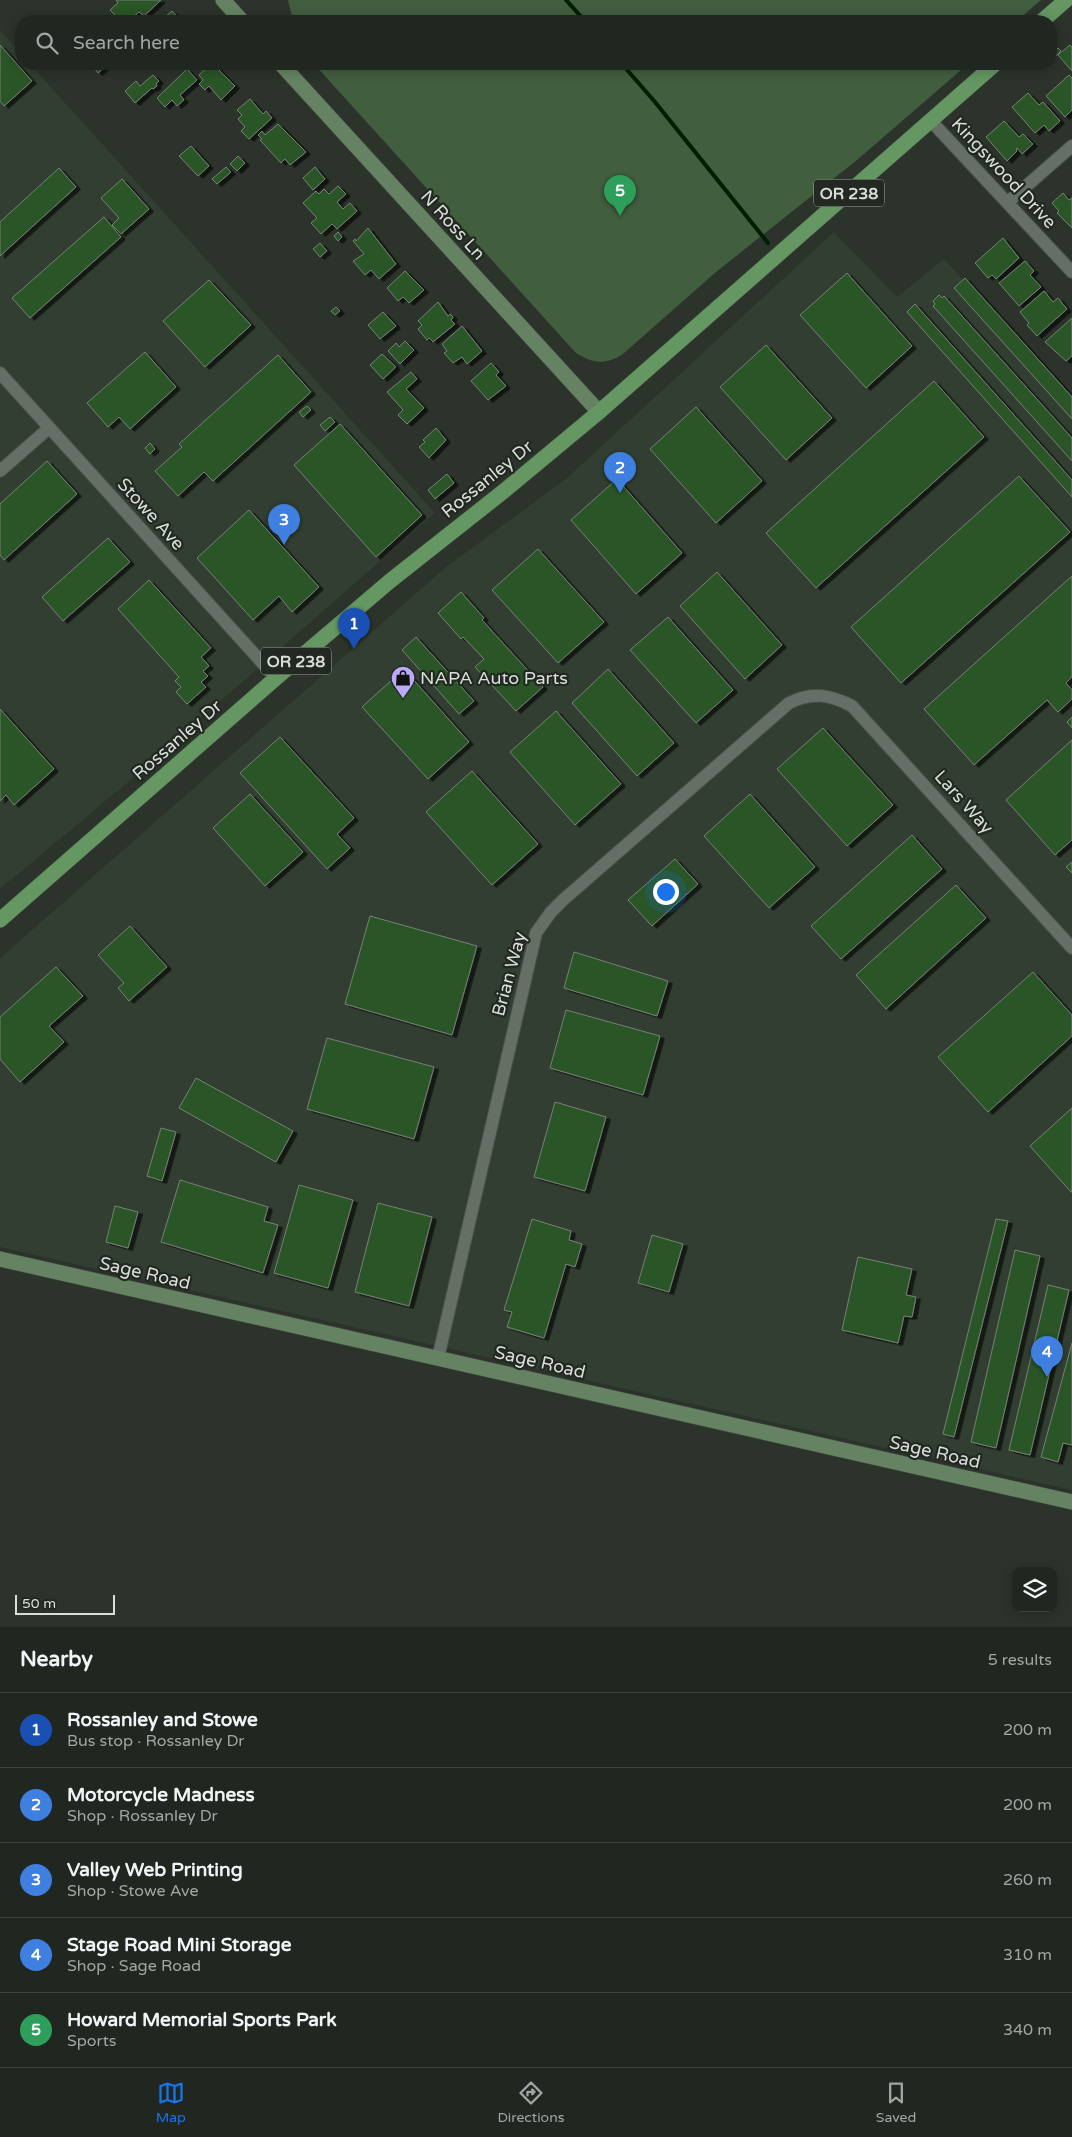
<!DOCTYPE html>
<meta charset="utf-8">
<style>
body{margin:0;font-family:"Varela Round",sans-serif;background:#282e29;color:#f1f3f6}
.controls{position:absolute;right:15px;bottom:15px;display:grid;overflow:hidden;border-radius:10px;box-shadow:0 2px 12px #0003}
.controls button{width:45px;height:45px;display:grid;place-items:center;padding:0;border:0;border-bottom:1px solid #3d433e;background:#202620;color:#f1f3f6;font:25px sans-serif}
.scale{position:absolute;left:15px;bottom:12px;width:100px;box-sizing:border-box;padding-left:5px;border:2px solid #d9ded9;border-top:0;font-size:14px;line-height:18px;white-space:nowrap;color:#d9ded9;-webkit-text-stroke:4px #212921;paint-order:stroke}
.you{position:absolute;left:665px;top:891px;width:18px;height:18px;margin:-12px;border:4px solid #fff;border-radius:50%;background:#1a73e8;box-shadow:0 0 0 8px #1a73e833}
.badge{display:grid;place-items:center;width:32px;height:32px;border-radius:50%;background:#1a73e8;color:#fff;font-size:16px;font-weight:700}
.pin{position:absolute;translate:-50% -41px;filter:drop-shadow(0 1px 2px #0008)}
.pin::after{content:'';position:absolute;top:26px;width:18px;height:15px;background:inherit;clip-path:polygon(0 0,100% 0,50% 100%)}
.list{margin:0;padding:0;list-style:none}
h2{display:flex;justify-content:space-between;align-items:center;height:65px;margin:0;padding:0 20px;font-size:21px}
h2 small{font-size:16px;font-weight:400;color:#a2a5a5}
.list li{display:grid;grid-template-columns:32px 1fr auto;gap:15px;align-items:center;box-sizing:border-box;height:75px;padding:0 20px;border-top:1px solid #3d433e}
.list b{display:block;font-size:19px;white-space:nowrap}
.list p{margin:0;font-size:16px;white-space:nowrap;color:#a2a5a5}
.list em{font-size:16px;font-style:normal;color:#a2a5a5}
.icon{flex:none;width:28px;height:28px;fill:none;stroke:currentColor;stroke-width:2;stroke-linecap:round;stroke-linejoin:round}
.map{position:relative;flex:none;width:1072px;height:1627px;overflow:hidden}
.search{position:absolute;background:#202620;box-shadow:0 2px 12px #0003;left:15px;right:15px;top:15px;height:55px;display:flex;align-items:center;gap:12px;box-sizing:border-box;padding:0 18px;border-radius:20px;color:#a2a5a5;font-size:19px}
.sheet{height:440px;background:#202620}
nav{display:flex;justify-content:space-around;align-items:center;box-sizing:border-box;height:70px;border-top:1px solid #3d433e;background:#202620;font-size:14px;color:#a2a5a5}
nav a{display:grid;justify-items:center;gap:2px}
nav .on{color:#1a73e8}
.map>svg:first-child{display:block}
.built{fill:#323e31}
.green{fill:#415e3f}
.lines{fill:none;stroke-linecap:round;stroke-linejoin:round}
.stream{stroke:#001e01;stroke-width:4}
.building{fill:#2a5428;stroke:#788177;filter:url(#shadow)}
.street-casing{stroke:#474e46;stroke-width:14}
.secondary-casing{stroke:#474e46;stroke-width:16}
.primary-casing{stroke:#474e46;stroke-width:16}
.street{stroke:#666f65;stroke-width:12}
.secondary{stroke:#658363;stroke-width:15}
.primary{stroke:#649761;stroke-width:15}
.labels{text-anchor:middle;stroke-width:4.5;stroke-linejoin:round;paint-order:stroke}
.shield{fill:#212921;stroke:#a2a8a2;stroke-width:1}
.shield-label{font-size:16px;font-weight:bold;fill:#d9ded9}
.street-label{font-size:18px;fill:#d9ded9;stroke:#212921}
.poi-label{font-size:18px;fill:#d9ded9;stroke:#212921;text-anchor:start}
</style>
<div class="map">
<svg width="1072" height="1627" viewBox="0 0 1072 1627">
<defs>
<filter id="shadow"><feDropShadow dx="4.5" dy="2.5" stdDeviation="0" flood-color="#0009"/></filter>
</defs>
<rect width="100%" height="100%" fill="#2b332a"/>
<!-- built -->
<path class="built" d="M0,30L21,54V64H30L435,513L133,778L0,889Z
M834,232L897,297L944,259L1072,401V1490L0,1247V958L446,567L567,478Z"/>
<!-- green -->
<path class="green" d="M288,0H1041L1017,21H293Z
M314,64H968L857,160L716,272L623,354C606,365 593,364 576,353Z"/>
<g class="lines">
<!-- stream -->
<path class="stream" d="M566,0L585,21
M622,64L655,102L768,243"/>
</g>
<!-- building -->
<path class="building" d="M116,0H161L144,16L139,12L129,21H121L110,10L118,3Z
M172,11L180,20L179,21H160Z
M0,45L32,81L4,106L0,101Z
M1070,45L1072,47V71L1058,55Z
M1058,48L1061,51L1056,56L1053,53Z
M91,64H108L98,73Z
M211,64H213L235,86L221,100L209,86L205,90L199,84L203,80L199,75Z
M187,69L197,80L180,95L184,100L177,106L172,100L165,107L157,98Z
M153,75L159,81L156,84L157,86L153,89L152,88L135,103L125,91L136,81L140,86Z
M1069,75L1072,78V110L1065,117L1046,96Z
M1028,93L1039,105L1043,102L1060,121L1049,131L1044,125L1035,133L1012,107Z
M250,99L263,114L266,111L272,118L249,139L241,131L245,127L238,119L242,115L237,110Z
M1004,121L1019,137L1023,134L1033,144L1022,154L1017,148L1016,150L1017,151L1007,161L986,137Z
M278,124L306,152L290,165L285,159L281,163L260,140L262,139L258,135L262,131L265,135Z
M191,146L209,166L198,176L179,156Z
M238,156L245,163L237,171L230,164Z
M226,167L231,172L217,184L212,179Z
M315,167L325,179L313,190L303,178Z
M59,168L76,187L0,256V222Z
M122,179L149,209L121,234L112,225L119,218L101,198Z
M338,186L346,194L337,202L343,209L350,203L357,211L337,229L332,224L321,234L311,223L317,218L303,203L316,191L319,194L324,189L329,194Z
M1063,193L1069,200L1072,198V228L1057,213L1059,211L1052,203Z
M104,217L121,237L30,318L12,298Z
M368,228L396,264L379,279L371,270L365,275L353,261L364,254L353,241L355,239L356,241Z
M338,232L342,237L338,241L334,236Z
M1003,238L1019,258L996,279L992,275L988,278L975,263Z
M320,243L327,251L320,257L313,249Z
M1025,261L1034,271L1030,275L1041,287L1019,306L999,283Z
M405,271L424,290L409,303L403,297L398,301L387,288Z
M847,273L912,346L866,388L800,315Z
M965,278L1072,397V419L954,288Z
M209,280L251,325L205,367L163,321Z
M1044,291L1053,302L1058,298L1067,309L1037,336L1027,325L1029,323L1020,312Z
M939,295L942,298L944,296L1072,438V461L933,306L935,304L933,301Z
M438,302L448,316L450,314L453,317L451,320L455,324L433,342L429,338L427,340L418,329L422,325L418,321Z
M915,304L1072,480V497L907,312Z
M336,307L340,311L335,315L331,311Z
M383,312L396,326L380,339L368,325Z
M1072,318V356L1066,361L1045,342Z
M462,326L482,351L467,364L462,357L453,363L444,353L447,351L442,344Z
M405,341L414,350L400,364L388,351L396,343L399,347Z
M766,345L832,418L786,460L720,387Z
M145,352L176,387L130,429L119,417L108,427L87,403Z
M382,354L395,366V368L383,379L370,365Z
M278,355L311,392L213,481L204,472L178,496L155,471L182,447L179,444Z
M491,363L499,372L496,375L506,386L488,400L471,381Z
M411,372L417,379L406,389L424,408L407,424L398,415L403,410L387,392Z
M934,381L984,437L816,588L766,533Z
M307,406L311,410L303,417L299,412Z
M696,407L762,481L716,523L650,449Z
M330,417L335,422L325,431L320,425Z
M340,424L422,515L376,557L294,465Z
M436,428L446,440L429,458L419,447L425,442L423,440Z
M150,443L155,449L150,454L145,448Z
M47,461L77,494L4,560L0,555V504Z
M447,474L454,483L435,499L428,490Z
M1019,476L1070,532L901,683L851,627Z
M617,479L682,553L636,594L571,520Z
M249,510L319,587L292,612L279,596L253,620L197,558Z
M108,538L130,562L63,621L42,597Z
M538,549L604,622L558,663L492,590Z
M717,572L782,645L745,679L680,606Z
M1072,576V677L1066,683L1072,690V699L1058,712L1047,700L974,765L924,709Z
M149,580L211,648L201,657L209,666L203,671L208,676L201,682L206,687L187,704L176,692L181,687L175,681L179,677L118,609Z
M461,592L484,618L482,620L543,687L516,711L475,667L484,659L463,637L461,639L438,613Z
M668,617L733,690L696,723L630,650Z
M416,637L474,701L459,714L402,650Z
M404,669L469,742L428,779L362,707Z
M608,669L674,743L637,776L572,703Z
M0,709L54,769L14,805L6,795L0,801Z
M556,711L621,784L575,825L510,752Z
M1072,717V728L1067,722Z
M823,728L893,805L847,846L777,769Z
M280,737L354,818L337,834L350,848L327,869L240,773Z
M1072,740V840L1055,855L1006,800Z
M472,771L538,844L492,885L426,812Z
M250,794L303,852L265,886L213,828Z
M750,794L815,867L769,908L704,836Z
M912,835L942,869L841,959L811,926Z
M675,859L698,884L652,926L628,900Z
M1072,862V873L1066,867Z
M956,885L986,918L886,1009L856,975Z
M370,916L477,946L452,1035L345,1004Z
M130,926L167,967L129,1001L118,988L124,983L98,955Z
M574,952L668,981L657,1016L564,988Z
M56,967L83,996L49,1026L64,1042L20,1082L0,1059V1017Z
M1033,972L1072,1015V1036L988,1112L938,1057Z
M566,1010L660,1036L643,1095L550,1068Z
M327,1038L434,1067L414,1139L307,1109Z
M196,1078L293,1131L276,1162L179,1108Z
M555,1102L606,1117L585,1191L534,1177Z
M1072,1108V1192H1071L1030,1146Z
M161,1128L176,1132L162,1181L147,1176Z
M180,1180L268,1207L264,1221L278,1225L263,1273L161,1242Z
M299,1185L353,1200L328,1288L274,1273Z
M378,1203L432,1217L409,1306L355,1292Z
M115,1206L138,1212L128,1248L106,1242Z
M532,1219L571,1231L569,1240L582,1244L575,1267L566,1264L544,1338L507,1327L512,1312L504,1310Z
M996,1219L1008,1221L954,1437L943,1434Z
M652,1235L683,1244L669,1292L638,1283Z
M1015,1250L1040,1256L996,1448L971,1442Z
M858,1257L912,1269L906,1295L916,1297L912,1317L904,1316L898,1343L842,1330Z
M1048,1285L1069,1290L1030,1455L1009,1450Z
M1072,1343V1445L1063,1443L1058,1462L1041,1457Z"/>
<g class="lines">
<defs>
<path id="street" d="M931,121L1072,272
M1008,202L1072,146
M0,373L276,678
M0,471L49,428
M438,1358L536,933L551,912L563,900L789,703C812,691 831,695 852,706L1072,948"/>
<path id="secondary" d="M223,0L242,21
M281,64L599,412
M0,1259L1072,1502"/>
<path id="primary" d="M1042,21L1066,0
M0,920L276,678L390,581L504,491L599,412L995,64"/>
</defs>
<!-- street casing -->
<use href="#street" class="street-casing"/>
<!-- secondary casing -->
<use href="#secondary" class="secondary-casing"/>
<!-- primary casing -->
<use href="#primary" class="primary-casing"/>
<!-- street -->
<use href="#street" class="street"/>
<!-- secondary -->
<use href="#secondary" class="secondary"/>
<!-- primary -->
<use href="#primary" class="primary"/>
</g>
<!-- icons -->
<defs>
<symbol id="shop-pin" viewBox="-11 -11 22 30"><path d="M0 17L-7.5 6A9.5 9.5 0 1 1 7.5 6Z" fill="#baaaf7" stroke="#212921"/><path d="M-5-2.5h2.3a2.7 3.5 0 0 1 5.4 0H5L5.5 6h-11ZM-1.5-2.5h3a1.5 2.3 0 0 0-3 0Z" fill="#111"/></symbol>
</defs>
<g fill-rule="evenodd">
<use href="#shop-pin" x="389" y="664" width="28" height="38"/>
</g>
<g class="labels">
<!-- shield labels -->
<g class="shield">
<rect x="814" y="179.5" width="70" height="27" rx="4"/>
<rect x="261" y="647.5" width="70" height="27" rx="4"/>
</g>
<g class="shield-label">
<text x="849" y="199">OR 238</text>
<text x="296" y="667">OR 238</text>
</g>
<!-- street labels -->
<g class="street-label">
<text transform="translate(1004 173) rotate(47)" y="6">Kingswood Drive</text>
<text transform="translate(453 225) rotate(48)" y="6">N Ross Ln</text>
<text transform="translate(487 479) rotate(-39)" y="6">Rossanley Dr</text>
<text transform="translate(151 514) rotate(48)" y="6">Stowe Ave</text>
<text transform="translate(177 740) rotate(-41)" y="6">Rossanley Dr</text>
<text transform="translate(964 802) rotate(48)" y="6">Lars Way</text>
<text transform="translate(509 974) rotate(-75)" y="6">Brian Way</text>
<text transform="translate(145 1273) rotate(13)" y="6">Sage Road</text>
<text transform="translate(540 1362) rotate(13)" y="6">Sage Road</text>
<text transform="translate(935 1452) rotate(13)" y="6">Sage Road</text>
</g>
<!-- poi labels -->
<g class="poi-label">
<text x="420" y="684">NAPA Auto Parts</text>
</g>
</g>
</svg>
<div class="controls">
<button><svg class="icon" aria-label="layers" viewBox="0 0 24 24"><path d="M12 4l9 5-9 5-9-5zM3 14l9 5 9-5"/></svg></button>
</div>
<div class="scale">50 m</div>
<div class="you"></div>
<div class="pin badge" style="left:354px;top:649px;background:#1a4fb4">1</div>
<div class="pin badge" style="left:620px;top:493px;background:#3f7fe0">2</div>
<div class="pin badge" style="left:284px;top:545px;background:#3f7fe0">3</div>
<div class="pin badge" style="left:1047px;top:1377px;background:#3f7fe0">4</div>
<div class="pin badge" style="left:620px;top:216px;background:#2e9e5b">5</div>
<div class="search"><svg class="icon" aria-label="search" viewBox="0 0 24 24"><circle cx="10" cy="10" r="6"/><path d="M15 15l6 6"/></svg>Search here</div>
</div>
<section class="sheet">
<h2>Nearby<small>5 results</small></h2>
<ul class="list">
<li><span class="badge" style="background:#1a4fb4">1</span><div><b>Rossanley and Stowe</b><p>Bus stop · Rossanley Dr</p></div><em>200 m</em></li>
<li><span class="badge" style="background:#3f7fe0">2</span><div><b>Motorcycle Madness</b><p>Shop · Rossanley Dr</p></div><em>200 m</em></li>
<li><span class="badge" style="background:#3f7fe0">3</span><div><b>Valley Web Printing</b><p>Shop · Stowe Ave</p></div><em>260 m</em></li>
<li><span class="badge" style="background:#3f7fe0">4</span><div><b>Stage Road Mini Storage</b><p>Shop · Sage Road</p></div><em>310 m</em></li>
<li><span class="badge" style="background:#2e9e5b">5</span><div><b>Howard Memorial Sports Park</b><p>Sports</p></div><em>340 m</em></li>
</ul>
</section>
<nav>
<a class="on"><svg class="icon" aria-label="map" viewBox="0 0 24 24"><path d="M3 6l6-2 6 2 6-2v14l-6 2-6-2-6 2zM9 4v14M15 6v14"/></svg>Map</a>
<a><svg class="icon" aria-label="directions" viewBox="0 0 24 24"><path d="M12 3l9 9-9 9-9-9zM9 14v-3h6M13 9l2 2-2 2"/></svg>Directions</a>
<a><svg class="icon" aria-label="saved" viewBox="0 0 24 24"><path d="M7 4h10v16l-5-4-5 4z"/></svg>Saved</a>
</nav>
